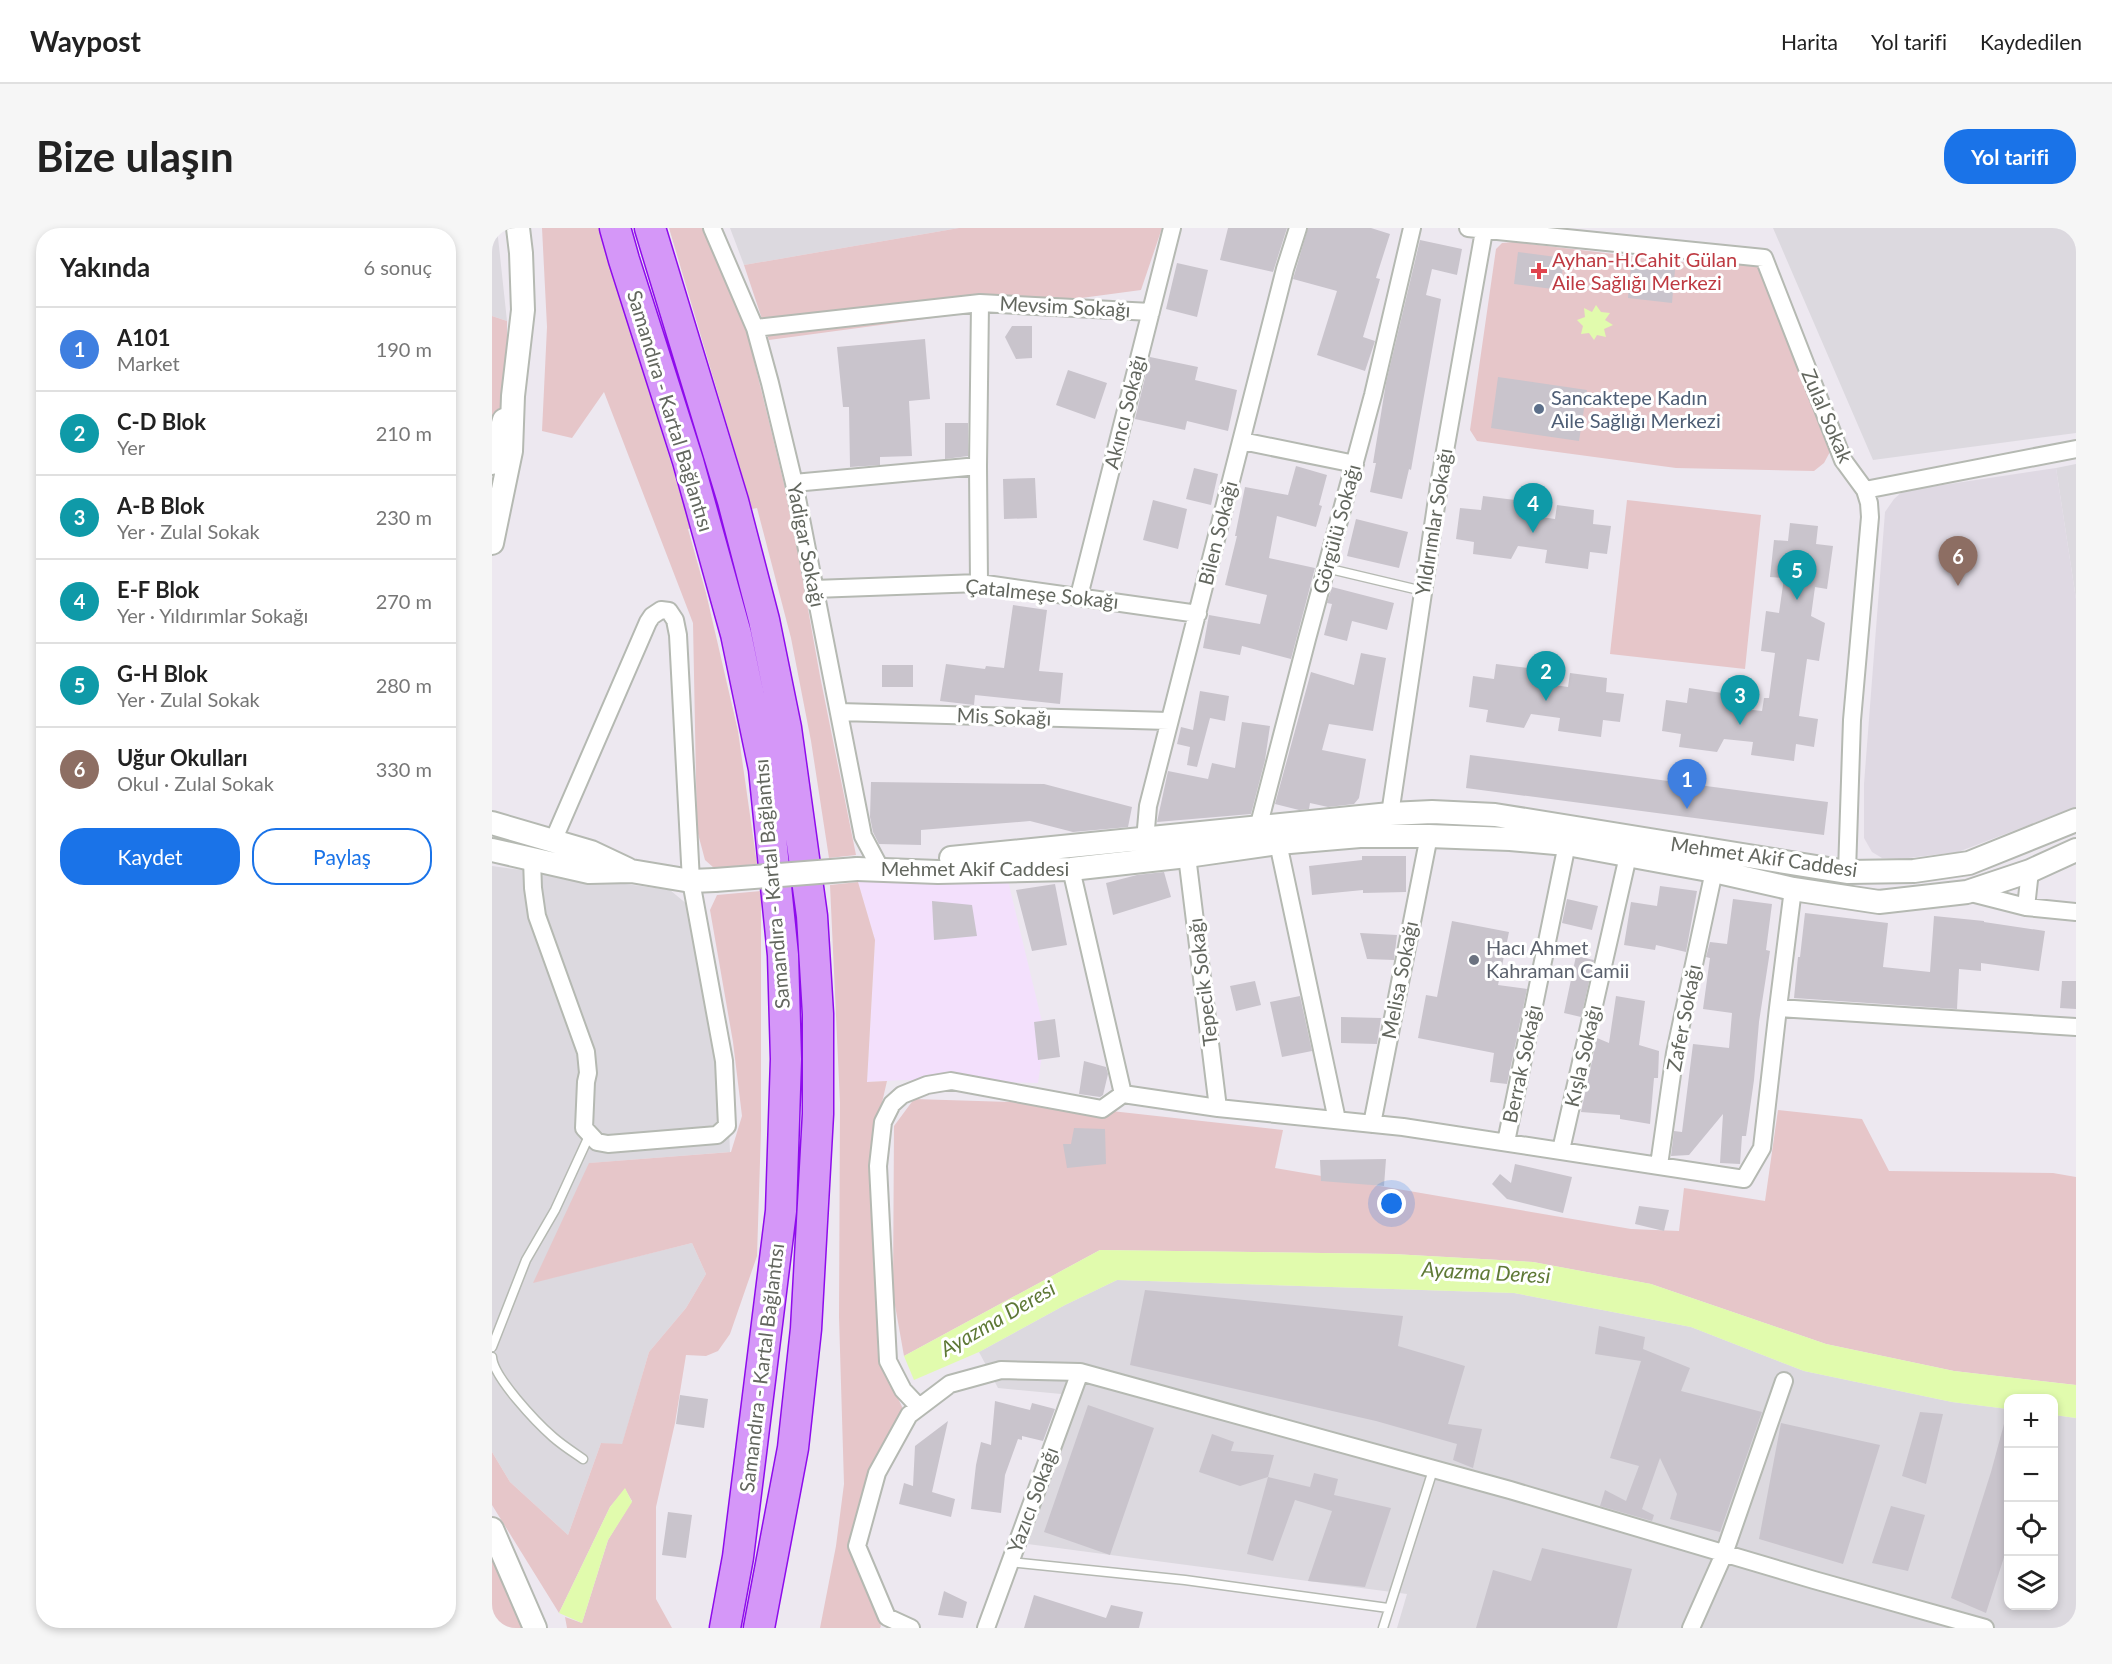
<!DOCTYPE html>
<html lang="tr">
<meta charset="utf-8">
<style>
body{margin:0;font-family:Lato,sans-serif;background:#f6f6f6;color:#222}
.controls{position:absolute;right:18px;bottom:18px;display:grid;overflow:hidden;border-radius:12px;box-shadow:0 3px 9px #0003}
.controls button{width:54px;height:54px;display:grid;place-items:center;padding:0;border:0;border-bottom:2px solid #e0e0e0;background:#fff;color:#222;font:30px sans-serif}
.you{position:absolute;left:900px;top:976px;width:21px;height:21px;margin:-15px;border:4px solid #fff;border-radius:50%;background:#1a73e8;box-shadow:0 0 0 9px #1a73e833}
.badge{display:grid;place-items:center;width:39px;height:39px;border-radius:50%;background:#1a73e8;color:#fff;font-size:20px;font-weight:700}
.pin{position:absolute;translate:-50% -50px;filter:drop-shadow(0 2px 3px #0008)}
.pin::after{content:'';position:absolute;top:32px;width:21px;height:18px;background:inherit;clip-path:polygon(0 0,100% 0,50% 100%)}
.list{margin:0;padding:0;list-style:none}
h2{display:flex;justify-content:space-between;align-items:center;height:78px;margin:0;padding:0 24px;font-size:26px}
h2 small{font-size:20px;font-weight:400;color:#767676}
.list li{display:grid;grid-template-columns:39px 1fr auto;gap:18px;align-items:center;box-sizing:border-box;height:84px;padding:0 24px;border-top:2px solid #e0e0e0}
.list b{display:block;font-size:22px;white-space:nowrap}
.list p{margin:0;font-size:20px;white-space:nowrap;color:#767676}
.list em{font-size:20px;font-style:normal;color:#767676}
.actions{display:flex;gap:12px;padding:18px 24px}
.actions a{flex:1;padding:14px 0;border:2px solid #1a73e8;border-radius:24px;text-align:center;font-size:21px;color:#1a73e8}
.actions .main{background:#1a73e8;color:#fff}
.icon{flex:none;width:33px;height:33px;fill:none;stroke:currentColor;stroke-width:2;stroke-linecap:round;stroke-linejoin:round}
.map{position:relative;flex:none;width:1584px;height:1400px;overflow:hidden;border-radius:24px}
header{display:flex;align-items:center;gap:36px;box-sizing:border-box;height:84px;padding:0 30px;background:#fff;border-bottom:2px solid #e0e0e0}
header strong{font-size:28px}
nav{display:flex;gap:33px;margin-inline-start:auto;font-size:21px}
.intro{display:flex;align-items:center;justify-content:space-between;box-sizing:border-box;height:144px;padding:0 36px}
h1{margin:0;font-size:42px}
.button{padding:15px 27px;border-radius:24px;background:#1a73e8;color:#fff;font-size:21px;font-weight:700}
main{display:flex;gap:36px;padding:0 36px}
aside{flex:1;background:#fff;border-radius:24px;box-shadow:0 3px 9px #0003}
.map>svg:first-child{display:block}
.commercial{fill:#f3e0fc}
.industrial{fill:#dcd9df}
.education{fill:#dfd9e3}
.green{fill:#e6c6c9}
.water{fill:#e1fbad}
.building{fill:#c9c4cc}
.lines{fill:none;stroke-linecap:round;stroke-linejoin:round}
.lane-casing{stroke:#b5b9b2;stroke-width:11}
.street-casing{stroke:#b5b9b2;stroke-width:20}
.secondary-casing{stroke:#b5b9b2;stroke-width:26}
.highway-casing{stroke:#8e0cec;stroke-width:33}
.lane{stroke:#fff;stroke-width:8}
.street{stroke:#fff;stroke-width:16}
.secondary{stroke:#fff;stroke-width:22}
.highway{stroke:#d597f8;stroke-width:30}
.secondary-bridge-casing{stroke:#b5b9b2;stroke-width:26;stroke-linecap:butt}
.secondary-bridge{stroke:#fff;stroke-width:22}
.health-dot{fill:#e0444e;stroke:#fff;stroke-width:2}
.service-dot{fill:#5c6f8a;stroke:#fff;stroke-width:2}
.worship-dot{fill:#6b7280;stroke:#fff;stroke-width:2}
.labels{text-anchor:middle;stroke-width:6;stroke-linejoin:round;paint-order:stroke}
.health-label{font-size:20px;fill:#be3a42;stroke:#fff;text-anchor:start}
.street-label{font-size:20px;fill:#63675f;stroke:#fff}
.service-label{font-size:20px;fill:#4e5e75;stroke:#fff;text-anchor:start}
.worship-label{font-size:20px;fill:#5b616d;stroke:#fff;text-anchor:start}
.water-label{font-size:21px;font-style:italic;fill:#5e7936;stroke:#fff}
</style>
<header>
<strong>Waypost</strong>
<nav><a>Harita</a><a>Yol tarifi</a><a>Kaydedilen</a></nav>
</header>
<div class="intro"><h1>Bize ulaşın</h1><a class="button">Yol tarifi</a></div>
<main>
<aside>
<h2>Yakında<small>6 sonuç</small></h2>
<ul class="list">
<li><span class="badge" style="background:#3f7fe0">1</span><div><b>A101</b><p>Market</p></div><em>190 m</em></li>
<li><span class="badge" style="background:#0f9aa8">2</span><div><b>C-D Blok</b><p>Yer</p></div><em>210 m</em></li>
<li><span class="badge" style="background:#0f9aa8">3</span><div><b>A-B Blok</b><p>Yer · Zulal Sokak</p></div><em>230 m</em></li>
<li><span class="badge" style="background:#0f9aa8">4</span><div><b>E-F Blok</b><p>Yer · Yıldırımlar Sokağı</p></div><em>270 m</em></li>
<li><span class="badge" style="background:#0f9aa8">5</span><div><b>G-H Blok</b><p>Yer · Zulal Sokak</p></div><em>280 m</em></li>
<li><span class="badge" style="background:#8d6e63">6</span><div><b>Uğur Okulları</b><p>Okul · Zulal Sokak</p></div><em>330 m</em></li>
</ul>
<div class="actions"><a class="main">Kaydet</a><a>Paylaş</a></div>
</aside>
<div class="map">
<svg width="1584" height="1400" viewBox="0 0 1584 1400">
<rect width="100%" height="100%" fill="#ede8f0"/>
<!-- commercial -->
<path class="commercial" d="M516,653L553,806L546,855L412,852L375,854L383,712L366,654Z"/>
<!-- industrial -->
<path class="industrial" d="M0,0H5L15,93L0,88Z
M238,0H467L252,37Z
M1281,0H1584V205L1381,232Z
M1584,236V371L1564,240Z
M0,638L178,662L202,682L234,827L238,924L98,935L42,1054L200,1015L214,1046L194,1080L157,1124L130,1217L109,1215L76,1307L18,1254L0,1224Z
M625,1052L1022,1065L1199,1099L1312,1143L1460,1174L1516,1181V1378H1562V1187L1584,1190V1400H905L915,1366L528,1315L580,1167L506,1160L487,1124L573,1077Z"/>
<!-- education -->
<path class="education" d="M1564,240L1584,371V579L1466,624L1408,631L1390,630L1380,624L1372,610V556L1393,284L1402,271L1411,263Z"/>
<!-- green -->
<path class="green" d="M50,0H107L199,300L196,301L214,365L246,503L265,636L222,640L213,632L205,602L201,395L112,164L80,210L50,203L55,99Z
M177,0H211L255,104L279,202L298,281L328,448L364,627L337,630L319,513L299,410L265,280L260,281Z
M467,0H670L649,62L277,112L252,37Z
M1021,14L1198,35L1264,33L1339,222L1332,235L1322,243L1184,240L985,213L978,202L1004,21L1010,15Z
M0,88L15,93V176L0,226Z
M1135,272L1269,287L1253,441L1118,426Z
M366,654L383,712L375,854L395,853L379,922L386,1128L412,1183L381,1238L357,1322L389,1398L388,1400H328L344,1318L352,1256L347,1089L348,875L338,657Z
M269,663V902L265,1028L238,1106L226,1123L214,1128L194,1127L183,1195L164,1279V1371L180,1400H75L73,1389L90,1395L116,1312L140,1273L133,1261L118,1279L67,1385L0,1277V1224L18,1254L76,1307L109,1215L130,1216L157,1124L194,1080L214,1046L200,1015L41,1055L97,935L239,924L250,888L241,814L218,682L225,667Z
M422,871L547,875L791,902L783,940L1139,1001L1187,1003L1192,960L1273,973L1286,882L1370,891L1397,943L1561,945L1584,949V1157L1462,1143L1334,1116L1159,1056L1041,1034L901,1026L608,1022L412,1128L401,1066L402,898Z
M0,1326L41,1400H0Z"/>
<!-- water -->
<path class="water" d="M1104,77L1109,84L1118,85L1113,92L1121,97L1112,101L1114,109L1105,107L1102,112L1097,105L1089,106L1091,98L1085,92L1093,89L1092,80L1100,84Z
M608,1022L901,1026L1041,1034L1159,1056L1334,1116L1462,1143L1584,1157V1190L1562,1187V1170H1516V1181L1460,1174L1312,1143L1199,1099L1022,1065L625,1052L573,1077L487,1124L422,1152L412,1128Z
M133,1260L140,1274L116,1312L90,1395L67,1385L118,1279Z"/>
<!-- building -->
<path class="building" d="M736,0H795L781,44L728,32Z
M816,0H879L898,6L884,50L888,51L871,109L883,113L873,143L825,127L845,63L801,51Z
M928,12L970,21L965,47L940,41L934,67L949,71L919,242L917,241L910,271L878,264L884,235H881L894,155Z
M1026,24L1072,30L1068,62L1022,56Z
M685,35L716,42L705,89L674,81Z
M1139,38L1183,42L1180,75L1136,70Z
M520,98H540V130L524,131L513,109Z
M433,111L438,171L417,173L420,228L388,229V237L358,239L357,179H351L345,119Z
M658,129L706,139L703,152L745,162L736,203L695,193L693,202L643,191Z
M576,142L615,155L603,191L564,177Z
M1006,149L1095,162L1087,213L999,200Z
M453,195H476V228L453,231Z
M804,238L835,247L827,277L830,278L824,299L785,288L777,330L823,340L799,431L750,418L748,427L711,420L717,387L768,396L775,367L733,357L745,308H743L753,259L796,267Z
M702,240L726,246L719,277L694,271Z
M543,250L545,290L512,291L511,251Z
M991,268L1031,273L1029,286L1063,291L1065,277L1102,282L1101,296L1119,298L1115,326L1098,324L1096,341L1053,335L1055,322L1026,318L1019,331L981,326L982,314L964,311L968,280L989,282Z
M661,272L695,281L686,321L651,312Z
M864,291L916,304L907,340L855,328Z
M1298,295L1326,298L1324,316L1341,318L1335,361L1323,359L1319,388L1333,395L1327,433L1315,431L1307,488L1326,491L1322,519L1304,516L1302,533L1259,527L1261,514L1232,511L1225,524L1187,519L1189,506L1170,503L1174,472L1195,475L1197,460L1237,466L1235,479L1270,483L1272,470H1277L1283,425L1269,423L1274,383L1287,385L1292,350L1278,349L1282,312L1296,313Z
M840,359L902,375L895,402L860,393L855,413L832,407L840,376L835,375Z
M521,377L555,382L547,443L571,445L568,476L483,467L482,477L448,473L454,436L493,441L494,438L512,440Z
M869,425L894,430L881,503L837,496L830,522L874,531L867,570L862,576L836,579L818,575L817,581L807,582L783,576L819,444L862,457Z
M1004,436L1044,441L1042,454L1076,459L1078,445L1115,450L1114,464L1132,466L1128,494L1111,492L1109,509L1066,503L1068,490L1039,486L1032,500L994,494L996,482L977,479L981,448L1002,451Z
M390,437H421V459H390Z
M708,463L737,468L733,493L718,490L705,539L695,537L698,519L685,516L689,499L701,502Z
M750,494L778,498L773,532L759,586L665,594L676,543L716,551L720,535L743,540Z
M978,527L1336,574L1332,607L974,560Z
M379,554L552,556L640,579L636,599L581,604L538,593L429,602V617L387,616L381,604L378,589Z
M870,628H914V664L871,665V662L820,667L817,638L870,632Z
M672,644L679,669L621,687L614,655L645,647Z
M563,656L575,717L540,723L524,662Z
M1168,658L1205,663L1194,724L1164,717L1163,722L1132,717L1139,674L1165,678Z
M1075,671L1106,678L1100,702L1070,695Z
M1241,671L1280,676L1274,722L1278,723L1267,794L1262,852L1254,908H1250L1248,936L1228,935L1231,886L1197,927L1179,928L1182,903L1190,904L1201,816L1237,820L1240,785L1211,781L1218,730L1214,729L1218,714L1235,716Z
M440,673L480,677L485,708L442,712Z
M1313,685L1396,695L1391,739L1438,744L1442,688L1492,693V694L1553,703L1547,743L1489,735V743L1467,741L1465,781L1302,770L1306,729H1308Z
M960,693L1017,704L1006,757L1035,761L1015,856L998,854L1002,825L926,810L934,767L945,769Z
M868,705L905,707L902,732L875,731Z
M1084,728L1102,732L1089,789L1072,785Z
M763,753L769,777L744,783L738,758Z
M1570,753H1584V781L1568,780Z
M808,768L820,823L790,829L778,774Z
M1124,768L1153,773L1147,817L1167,823L1166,850H1162L1158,896L1128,891V887L1089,884L1105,810L1117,815Z
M849,789L889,790L885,816L849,815Z
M563,791L568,829L546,832L542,794Z
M592,833L614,839L616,846L611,867L608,869L587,866Z
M582,900L613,901L614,936L575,940L571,916H579Z
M894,931L892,958L829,953L828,932Z
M1023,936L1080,949L1071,985L1015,971L1000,956L1008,946L1019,955Z
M1147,978L1177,982L1172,1003L1143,996Z
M653,1062L911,1088L906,1118L973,1138L956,1196L990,1201L981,1240L961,1232L965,1216L884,1193L638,1137Z
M1107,1098L1153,1109L1151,1121L1198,1140L1189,1163L1270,1184L1228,1304L1178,1291L1185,1266L1168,1230L1150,1281L1162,1287L1160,1293L1108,1278L1113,1262L1134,1273L1147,1238L1118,1230L1149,1133L1103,1126Z
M188,1167L216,1171L212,1200L184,1196Z
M503,1173L538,1182L540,1175L563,1181L551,1213L530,1208V1212L526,1211L513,1247L509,1285L479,1281L484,1237L489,1214L499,1217Z
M596,1177L662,1200L618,1327L552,1304Z
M1428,1184L1451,1186L1434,1256L1410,1248Z
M456,1193L440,1264L463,1271L459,1289L407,1276L412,1255L421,1258L423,1218Z
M1289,1195L1388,1217L1351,1336L1267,1311Z
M1512,1196L1516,1197V1317L1494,1385L1459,1370L1499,1244Z
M720,1206L742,1214L739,1223L782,1227L776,1249L748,1258L707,1244Z
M822,1245L846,1251L842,1267L899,1280L873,1359L816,1353L840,1283L803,1272L781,1333L755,1326L776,1249L818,1259Z
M1399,1278L1433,1287L1416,1343L1380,1335Z
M176,1284L200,1287L194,1330L170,1327Z
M1050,1320L1140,1341L1125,1400H984L1001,1342L1039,1353Z
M452,1363L475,1374L471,1390L446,1387Z
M542,1367L614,1390L619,1377L651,1384L647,1400H532Z"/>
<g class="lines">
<defs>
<path id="lane" d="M834,340L931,363
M0,1119L34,1032L63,982L97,908
M0,1129C1,1149 45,1195 61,1209C70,1217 81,1224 91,1231
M518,1334L693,1352L896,1380
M891,1400L941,1242"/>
<path id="street" d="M220,0L263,100L278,155L302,255L371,608L387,638
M976,0L1272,30L1351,232L1373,262L1377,275L1378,289L1360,492L1355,644
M488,75L659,84
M263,100L488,75L486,238
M750,213L863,236
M302,255L486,238L487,355
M1373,262L1584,221
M322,361L487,355L706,386
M587,368L680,0
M347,484L677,493
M898,586L948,251L992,3
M766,600L815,411L881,167L920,0
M653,612L656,578L793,41L806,0
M786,615L845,892
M695,628L726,880
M40,631L41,660L45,688L94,824L96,845L94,854L92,900L105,914L116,916L225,907L235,898L232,833L199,653L186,407L183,392L177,383L169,382L160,388L156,394L61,613
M579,641L631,866
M1475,664L1534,679L1584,684
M1534,679L1538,643
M1286,780L1301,661
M880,896L937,608
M1014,914L1075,616
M1069,922L1136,628
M1167,937L1183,825L1222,643
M427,1179L411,1162L396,1133L386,938L391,894L400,876L410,867L435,857L459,853L610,881L631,866L726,880L911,899L1252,951L1270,920L1286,780L1584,799
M419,1400L395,1389L365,1318L385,1245L417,1187L458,1156L509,1142L588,1144L1018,1262L1322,1352L1493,1400
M494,1400L588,1144
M1199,1400L1232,1326L1292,1153"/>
<path id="secondary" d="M0,235L12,192
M0,315L19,223L21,168L31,82L29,25L26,0
M0,595L99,624L135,641
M0,622L97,644L139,643L199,653L223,652
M459,630L898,586L940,584L1003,587L1355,644L1422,643L1477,635L1584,592
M365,641L446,644L579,641L695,628L786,615L868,608H937L1018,611L1075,616L1222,643L1301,661L1387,674L1475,664L1538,643L1584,622
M0,1301L43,1400"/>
<path id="highway" d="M123,0L132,32L196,233L244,406L272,541L291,727L294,831L289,983L246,1329L233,1400
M158,0L241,273L272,392L294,500L320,688L326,786V886L314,1101L301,1220L267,1400"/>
</defs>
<!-- lane casing -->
<use href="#lane" class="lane-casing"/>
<!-- street casing -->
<use href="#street" class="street-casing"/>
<!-- secondary casing -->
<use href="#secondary" class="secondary-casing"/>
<!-- highway casing -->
<use href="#highway" class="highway-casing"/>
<!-- lane -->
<use href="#lane" class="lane"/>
<!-- street -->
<use href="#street" class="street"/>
<!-- secondary -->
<use href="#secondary" class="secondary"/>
<!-- highway -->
<use href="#highway" class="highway"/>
<defs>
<path id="secondary-bridge" d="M223,652L365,641"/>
</defs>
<!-- secondary-bridge casing -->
<use href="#secondary-bridge" class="secondary-bridge-casing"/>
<!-- secondary-bridge -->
<use href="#secondary-bridge" class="secondary-bridge"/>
</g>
<!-- markers -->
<path class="health-dot" d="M1044 34h6v6h6v6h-6v6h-6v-6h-6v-6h6z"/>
<circle class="service-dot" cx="1047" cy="181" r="6"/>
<circle class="worship-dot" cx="982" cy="732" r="6"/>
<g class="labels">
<!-- health labels -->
<g class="health-label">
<text x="1060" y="39">Ayhan-H.Cahit Gülan<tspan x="1060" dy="23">Aile Sağlığı Merkezi</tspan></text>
</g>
<!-- street labels -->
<g class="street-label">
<text transform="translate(573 79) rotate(3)" y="7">Mevsim Sokağı</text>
<text transform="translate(178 183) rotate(73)" y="7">Samandıra - Kartal Bağlantısı</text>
<text transform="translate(633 184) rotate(-76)" y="7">Akıncı Sokağı</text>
<text transform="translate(1335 188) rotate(67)" y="7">Zulal Sokak</text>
<text transform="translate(942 294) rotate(-81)" y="7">Yıldırımlar Sokağı</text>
<text transform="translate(845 301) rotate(-75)" y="7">Görgülü Sokağı</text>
<text transform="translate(726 305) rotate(-76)" y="7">Bilen Sokağı</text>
<text transform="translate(314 317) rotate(79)" y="7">Yadigar Sokağı</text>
<text transform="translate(550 366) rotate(6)" y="7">Çatalmeşe Sokağı</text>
<text transform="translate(512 489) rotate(2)" y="7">Mis Sokağı</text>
<text transform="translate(1272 629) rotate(8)" y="7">Mehmet Akif Caddesi</text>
<text x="483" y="648">Mehmet Akif Caddesi</text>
<text transform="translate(280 656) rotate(-95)" y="7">Samandıra - Kartal Bağlantısı</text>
<text transform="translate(908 752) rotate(-79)" y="7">Melisa Sokağı</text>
<text transform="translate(711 754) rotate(-97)" y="7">Tepecik Sokağı</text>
<text transform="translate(1192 790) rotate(-79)" y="7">Zafer Sokağı</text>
<text transform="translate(1091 828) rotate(-77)" y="7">Kışla Sokağı</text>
<text transform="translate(1030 836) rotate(-78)" y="7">Berrak Sokağı</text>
<text transform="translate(270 1140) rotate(-83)" y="7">Samandıra - Kartal Bağlantısı</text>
<text transform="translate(541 1272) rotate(-70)" y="7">Yazıcı Sokağı</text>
</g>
<!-- service labels -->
<g class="service-label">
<text x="1059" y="177">Sancaktepe Kadın<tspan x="1059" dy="23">Aile Sağlığı Merkezi</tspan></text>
</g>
<!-- worship labels -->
<g class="worship-label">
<text x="994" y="727">Hacı Ahmet<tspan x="994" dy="23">Kahraman Camii</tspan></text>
</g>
<!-- water labels -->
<g class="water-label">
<text transform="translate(994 1045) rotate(3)" y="7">Ayazma Deresi</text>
<text transform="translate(506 1091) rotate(-30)" y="7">Ayazma Deresi</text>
</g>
</g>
</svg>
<div class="controls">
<button>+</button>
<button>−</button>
<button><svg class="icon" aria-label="locate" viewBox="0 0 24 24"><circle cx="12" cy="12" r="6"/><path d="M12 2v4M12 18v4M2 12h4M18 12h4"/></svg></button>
<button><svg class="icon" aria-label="layers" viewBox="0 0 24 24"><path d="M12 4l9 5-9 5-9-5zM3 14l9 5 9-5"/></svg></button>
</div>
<div class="you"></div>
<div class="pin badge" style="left:1195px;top:581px;background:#3f7fe0">1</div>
<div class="pin badge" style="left:1054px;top:473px;background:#0f9aa8">2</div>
<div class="pin badge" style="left:1248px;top:497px;background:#0f9aa8">3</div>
<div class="pin badge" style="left:1041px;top:305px;background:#0f9aa8">4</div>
<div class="pin badge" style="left:1305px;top:372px;background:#0f9aa8">5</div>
<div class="pin badge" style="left:1466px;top:358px;background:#8d6e63">6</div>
</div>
</main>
